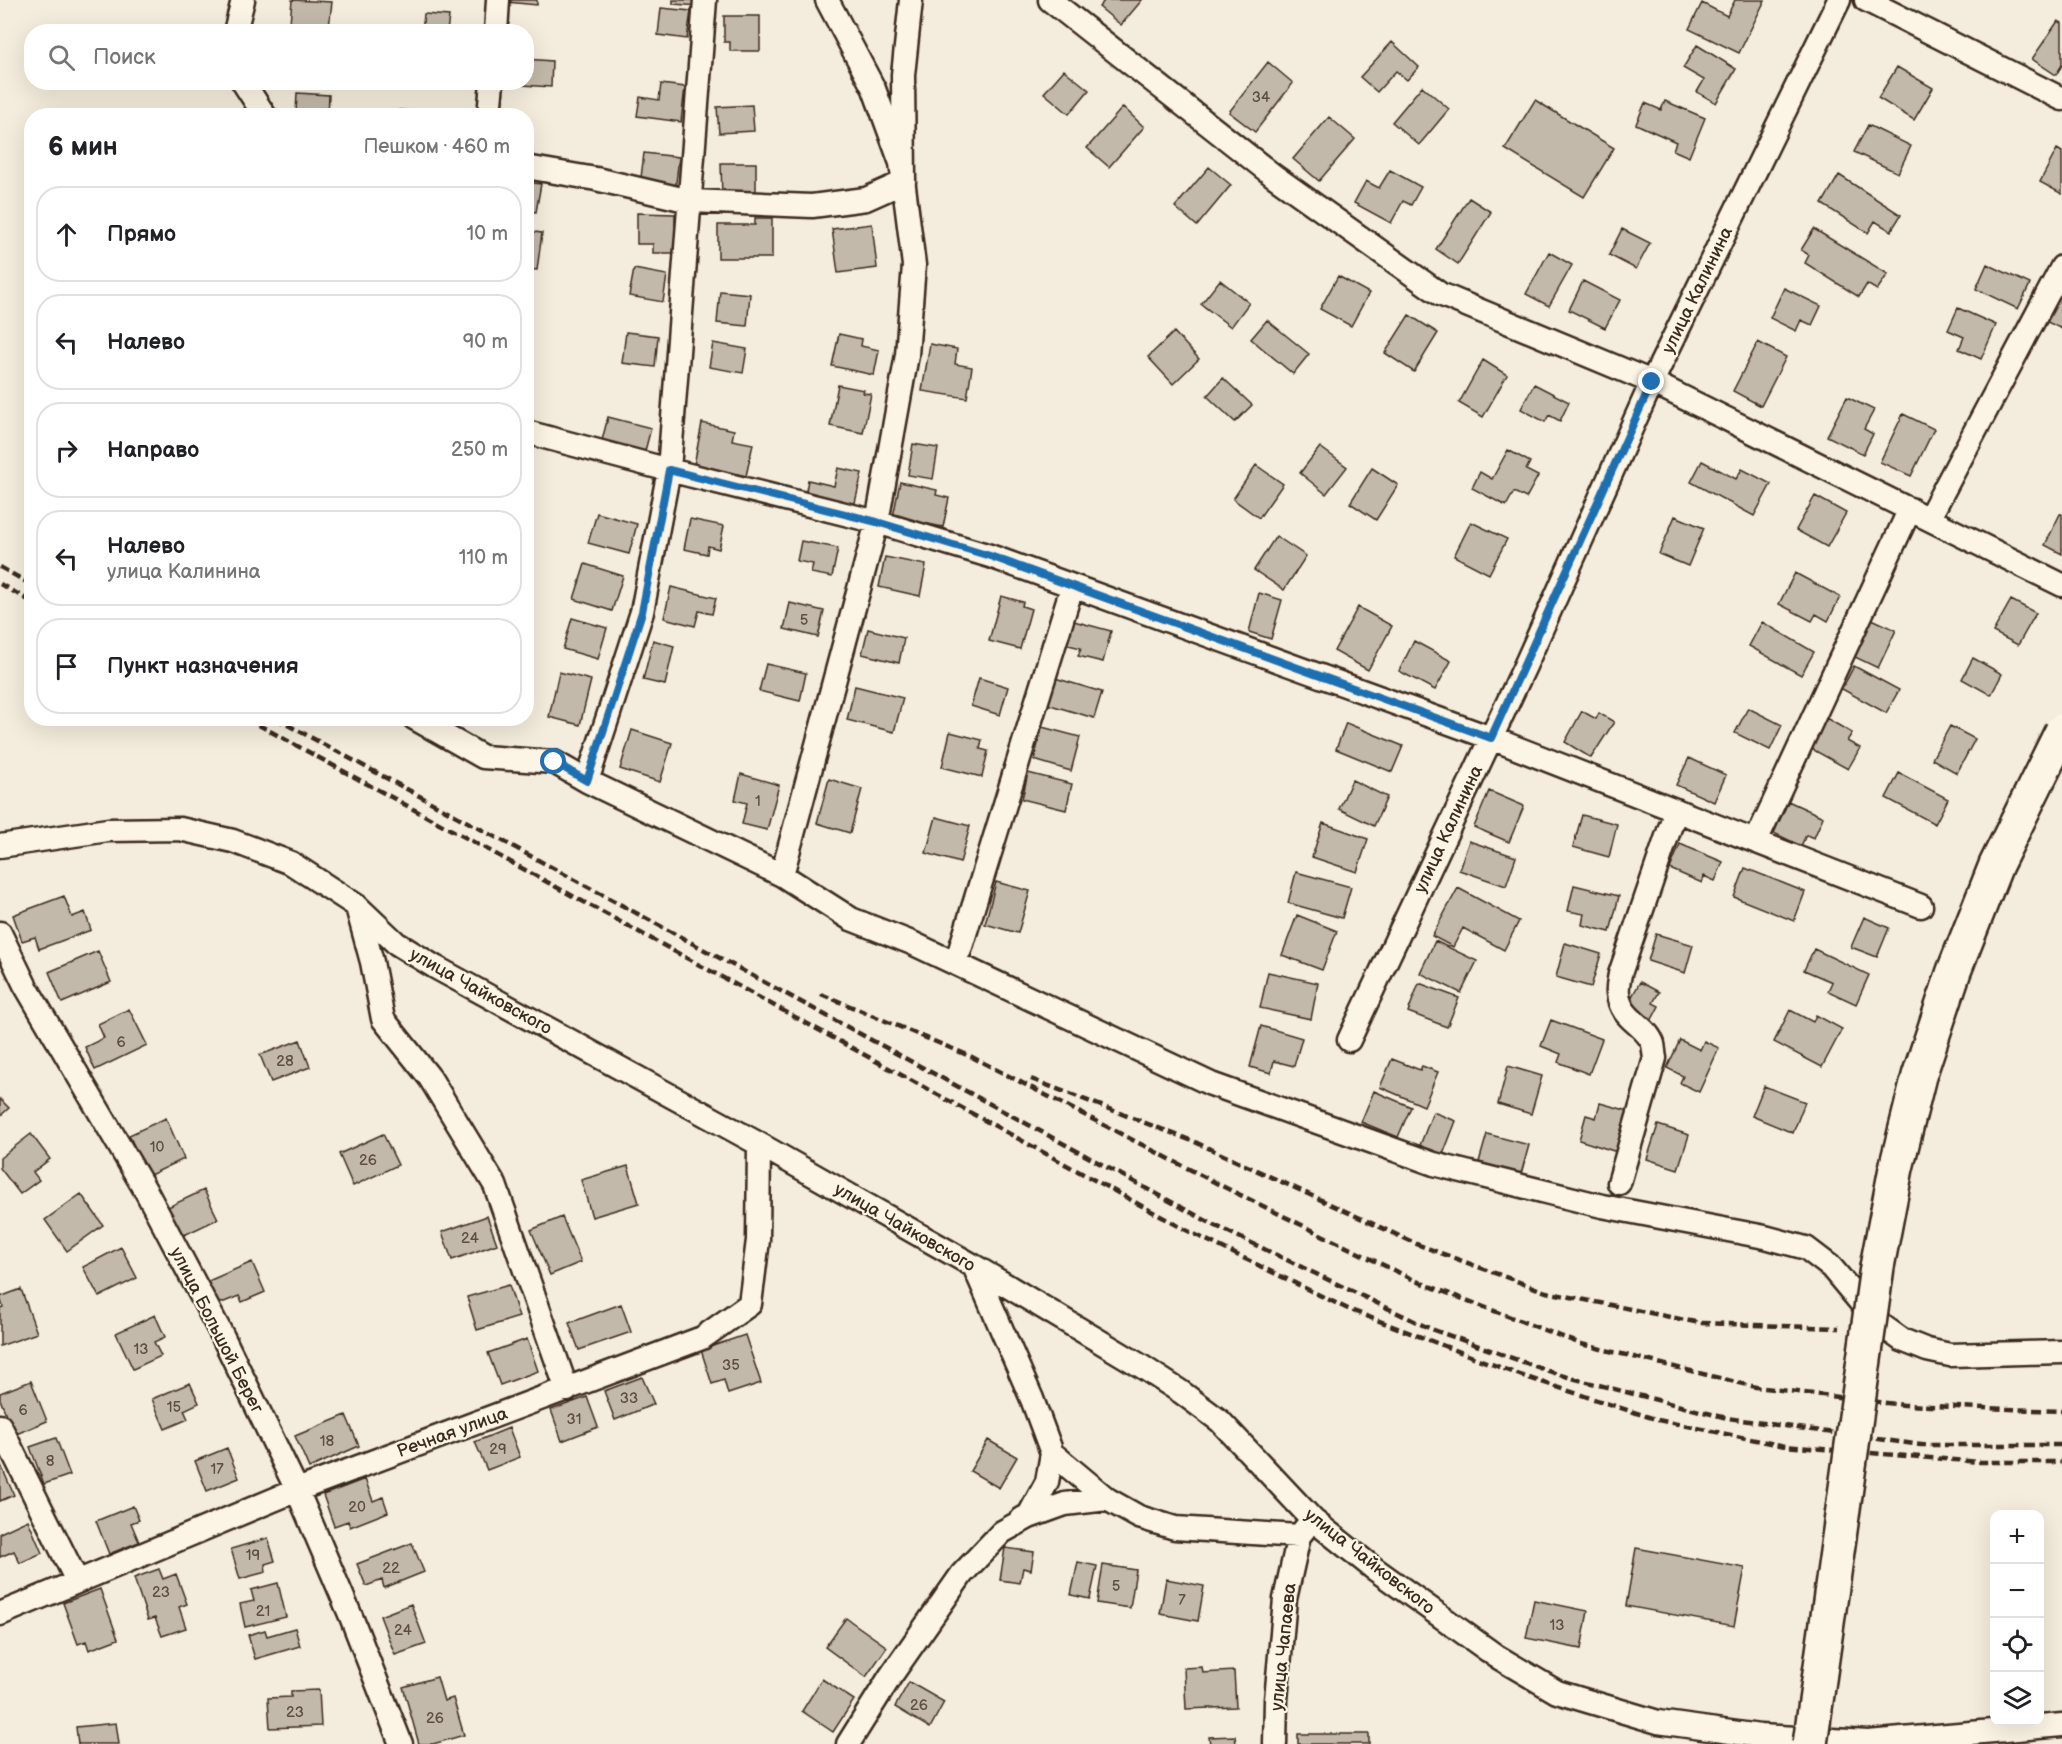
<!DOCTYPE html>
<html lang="ru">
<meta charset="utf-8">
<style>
body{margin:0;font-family:"Balsamiq Sans",sans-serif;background:#f2f2f2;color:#202124}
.controls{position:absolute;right:18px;bottom:18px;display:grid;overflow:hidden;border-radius:12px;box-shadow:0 6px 24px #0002}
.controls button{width:54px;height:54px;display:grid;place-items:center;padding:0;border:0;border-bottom:2px solid #e0e0e0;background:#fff;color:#202124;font:30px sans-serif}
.stop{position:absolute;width:18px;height:18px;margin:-14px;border:4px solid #1f6fb2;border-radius:50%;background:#fff}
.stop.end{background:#1f6fb2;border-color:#fff;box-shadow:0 2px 6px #0008}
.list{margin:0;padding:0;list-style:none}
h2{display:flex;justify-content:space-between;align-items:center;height:78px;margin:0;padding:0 24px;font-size:26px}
h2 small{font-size:20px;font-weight:400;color:#757577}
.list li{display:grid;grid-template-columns:39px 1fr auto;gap:18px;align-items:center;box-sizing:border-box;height:96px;margin:0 12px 12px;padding:0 12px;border:2px solid #e0e0e0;border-radius:24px}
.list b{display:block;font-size:22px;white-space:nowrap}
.list p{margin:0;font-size:20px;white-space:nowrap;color:#757577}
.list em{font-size:20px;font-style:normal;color:#757577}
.icon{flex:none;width:33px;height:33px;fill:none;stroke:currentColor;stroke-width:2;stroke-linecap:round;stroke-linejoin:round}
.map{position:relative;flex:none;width:2062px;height:1744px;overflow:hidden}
.search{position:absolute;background:#fff;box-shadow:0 6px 24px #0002;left:24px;top:24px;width:510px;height:66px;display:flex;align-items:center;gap:15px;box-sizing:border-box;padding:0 21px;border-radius:24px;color:#757577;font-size:22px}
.panel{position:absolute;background:#fff;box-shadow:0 6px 24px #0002;left:24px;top:108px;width:510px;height:618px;border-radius:24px}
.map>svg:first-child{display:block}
.building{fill:#c3b9aa;stroke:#3b2a1e;stroke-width:1.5}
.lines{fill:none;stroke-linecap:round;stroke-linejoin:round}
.street-casing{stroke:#3b2a1e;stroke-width:27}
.street{stroke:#fcf5e5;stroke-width:22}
.rail{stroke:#3b2a1e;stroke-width:4.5;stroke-dasharray:9 4.5;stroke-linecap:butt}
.secondary-bridge-casing{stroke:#3b2a1e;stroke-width:38;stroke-linecap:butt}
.secondary-bridge{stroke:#fcf5e5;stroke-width:33}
.route{stroke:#1f6fb2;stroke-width:8}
.labels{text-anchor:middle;stroke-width:4.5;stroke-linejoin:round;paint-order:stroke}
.number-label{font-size:15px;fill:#5d4e41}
.street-label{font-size:18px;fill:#3b2a1e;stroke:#fcf5e5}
</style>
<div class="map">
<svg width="2062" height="1744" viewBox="0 0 2062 1744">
<rect width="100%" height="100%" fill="#f4eddd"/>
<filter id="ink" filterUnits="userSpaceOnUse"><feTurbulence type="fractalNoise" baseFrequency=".0167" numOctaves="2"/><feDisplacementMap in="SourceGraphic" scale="12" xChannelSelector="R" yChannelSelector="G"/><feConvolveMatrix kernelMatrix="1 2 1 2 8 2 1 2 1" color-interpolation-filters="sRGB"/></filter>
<g filter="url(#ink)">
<!-- building -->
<path class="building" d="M292,0L332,2L329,27L290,23Z
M507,0H537V5L507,2Z
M673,0H700V6L673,4Z
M1105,0H1142L1121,25L1099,7Z
M1735,0H1765L1739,53L1689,29L1702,3L1727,16Z
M661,8L691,11L687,39L658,35Z
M424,14L449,16L447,32H422Z
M724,16H760V51H730V42H724Z
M2058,21L2062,23V65L2056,75L2032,59Z
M1392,42L1419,67L1407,80L1396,71L1377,92L1360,77Z
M1697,45L1736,69L1716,103L1697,92L1704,80L1683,68Z
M526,59L552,61L551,87L508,84V82H526Z
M1268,62L1293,83L1255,132L1229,112Z
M1897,67L1933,88L1914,120L1878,98Z
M1064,70L1089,90L1069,114L1044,93Z
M661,84L685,87L681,122L637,116L640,97L659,100Z
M1422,86L1449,109L1419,145L1392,122Z
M297,93L329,95L328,116H286V113H296Z
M1535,100L1614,148L1584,197L1505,149Z
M1665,101L1705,118L1689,157L1673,150L1676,142L1636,124L1645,103L1661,110Z
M752,105L754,131L719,133L717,107Z
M1123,107L1144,127L1109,167L1087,148Z
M399,110L441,113L440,116H399Z
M1329,117L1355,139L1319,181L1293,159Z
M1868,125L1911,146L1898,173L1854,152Z
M526,126L530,127L528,159L526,158Z
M2057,149L2062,152V194L2040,182Z
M644,153L679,157L675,191L640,186Z
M721,163H756V197H722Z
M1209,167L1231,185L1197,226L1175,207Z
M1390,170L1421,187L1411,205L1403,201L1391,223L1354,203L1366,181L1379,188Z
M1839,175L1901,215L1891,231L1875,221L1868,233L1822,204Z
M526,182L541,184L536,212L526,211Z
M1469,198L1491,212L1458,264L1436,249Z
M637,213L675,214V253H653V244H637Z
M755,218H772V258H718V225H755Z
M872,224L877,268L838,273L832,229Z
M1622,229L1650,243L1636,269L1609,255Z
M1814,229L1888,274L1877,290L1867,284L1859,297L1805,263L1809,255L1801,250Z
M526,231L542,233L537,270L526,269Z
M1549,252L1572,265L1549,306L1526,294Z
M1987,264L2030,284L2018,309L1976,289Z
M634,269L667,275L663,302L629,296Z
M1338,276L1369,293L1351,326L1320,309Z
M1220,280L1249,303L1231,327L1201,304Z
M1583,281L1620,300L1605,328L1569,310Z
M2062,287V329L2045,321Z
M1784,288L1821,306L1812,325L1801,320L1796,331L1770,318Z
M720,291L750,294L747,326L717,323Z
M1958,308L1996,325L1981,359L1959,349L1964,337L1948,330Z
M1409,315L1438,333L1414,372L1385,353Z
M1267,320L1309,354L1293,374L1251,339Z
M626,332L658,336L655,367L622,363Z
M1174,332L1199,359L1173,384L1148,357Z
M839,334L862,339L861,346L879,350L874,375L832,366Z
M1758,342L1786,357L1761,406L1733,391Z
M713,343L747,349L743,373L709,367Z
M930,344L957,349L955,364L972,367L967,398L922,391Z
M1483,360L1507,375L1483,417L1459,403Z
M1223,378L1252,405L1235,422L1207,396Z
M1534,384L1569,402L1560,421L1549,415L1545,422L1521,409Z
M838,385L864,390L863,393L871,394L863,433L830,426Z
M1847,397L1874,410L1864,429L1873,434L1863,454L1827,436Z
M1903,414L1934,429L1911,476L1880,462Z
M608,417L651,428L644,455L601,444Z
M702,423L734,430L732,440L753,444L746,476L694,465Z
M913,444L938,448L933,479L908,475Z
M1320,447L1347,467L1326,494L1300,473Z
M1508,450L1530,462L1526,470L1538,476L1526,498L1514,492L1506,506L1472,488L1480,472L1492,479Z
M1702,461L1736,479L1742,469L1771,484L1754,516L1691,482Z
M1256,465L1283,484L1259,518L1233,499Z
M838,468L862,473L854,507L805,496L808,480L834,486Z
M1372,468L1398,485L1376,520L1350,503Z
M900,482L937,490L936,495L949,498L943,527L893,517Z
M1815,496L1846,513L1827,547L1796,530Z
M597,513L637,524L629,554L588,543Z
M2060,514H2062V554L2045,545Z
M1675,516L1704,528L1688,566L1659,554Z
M690,519L724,526L719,549L708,546L707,554L684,549Z
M1471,522L1507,539L1489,574L1454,556Z
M1276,536L1306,556L1284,590L1254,570Z
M801,541L838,548L832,577L811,573L813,564L797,561Z
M885,557L926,565L920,596L879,587Z
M585,564L623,576L612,611L574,599Z
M1795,573L1840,597L1828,621L1816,614L1812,621L1779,604Z
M671,587L716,598L712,614L699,611L695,626L664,618Z
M1259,593L1282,600L1271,639L1249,632Z
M1001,596L1023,602L1022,606L1031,609L1020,649L989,641Z
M2011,600L2036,613L2018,645L1993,632Z
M790,603L824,611L818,637L784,629Z
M1358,607L1392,626L1368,670L1334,651Z
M572,618L607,628L598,659L563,649Z
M1872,619L1896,630L1878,668L1855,657Z
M1070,620L1111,631L1103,662L1078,656L1081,648L1064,644Z
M1762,622L1814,652L1801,675L1749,646Z
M868,629L904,638L899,663L862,654Z
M653,640L674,646L665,685L643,680Z
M1414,641L1451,661L1435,690L1399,671Z
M1973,658L2002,674L1991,695L1962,679Z
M766,664L806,673L800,701L759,691Z
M1854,666L1899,690L1886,713L1842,689Z
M559,672L591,680L580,725L549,717Z
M979,678L1008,687L1000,715L971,706Z
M1055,678L1102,692L1094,718L1047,704Z
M855,686L903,698L894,732L847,720Z
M1748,708L1782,725L1770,750L1735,733Z
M1582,711L1596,719L1599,713L1614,722L1591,758L1565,742Z
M1826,718L1852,733L1847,741L1860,748L1848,769L1810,748Z
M1346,723L1403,746L1392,772L1336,749Z
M1950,726L1975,739L1957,773L1932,759Z
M1042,727L1080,737L1071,771L1034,760Z
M632,730L672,743L660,782L620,769Z
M950,732L982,740L980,749L988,751L982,777L942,767Z
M1689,758L1726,775L1714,802L1676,785Z
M1028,773L1072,784L1066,810L1022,799Z
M1899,773L1948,799L1935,824L1886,798Z
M741,774L779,785L767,830L742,824L747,803L735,800Z
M829,779L862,789L850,833L817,823Z
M1352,780L1387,797L1374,826L1339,809Z
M1489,791L1524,806L1509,842L1474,827Z
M1788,801L1823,817L1814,838L1806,835L1801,846L1774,833Z
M1582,815L1617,824L1609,857L1573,847Z
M936,817L970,826L960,863L926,853Z
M1323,823L1368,839L1357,872L1312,857Z
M1469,841L1516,857L1506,886L1459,870Z
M1680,844L1723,862L1715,881L1704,876L1702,883L1670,869Z
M1745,868L1805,892L1794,921L1734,897Z
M1296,872L1351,887L1342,918L1288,903Z
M996,882L1030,891L1018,933L985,924Z
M1574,885L1619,896L1610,932L1582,925L1584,914L1568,911Z
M1458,888L1519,921L1504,950L1463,928L1453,947L1432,936Z
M64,896L72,917L85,912L91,930L39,949L35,937L22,941L13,915Z
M1297,915L1337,931L1322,970L1282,955Z
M1864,917L1889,928L1877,957L1851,947Z
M1656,934L1693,945L1685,973L1648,961Z
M1435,941L1477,961L1461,993L1420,973Z
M1565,943L1601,954L1591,987L1556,977Z
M1814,949L1869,975L1856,1004L1828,991L1832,982L1804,970Z
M98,951L111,982L62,1003L49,972Z
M1268,972L1318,983L1311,1019L1260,1008Z
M1640,982L1659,992L1653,1003L1659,1006L1649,1025L1624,1011Z
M1419,983L1459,998L1447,1027L1408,1012Z
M129,1009L147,1045L95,1070L85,1047L104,1038L98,1024Z
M1790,1010L1813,1022L1816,1015L1842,1029L1822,1067L1774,1042Z
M1551,1020L1602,1039L1589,1074L1558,1062L1561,1054L1541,1046Z
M1261,1026L1302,1038L1294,1066L1274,1061L1271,1073L1250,1067Z
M300,1040L310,1067L271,1082L260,1055Z
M1680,1040L1700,1050L1704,1041L1719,1048L1699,1092L1680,1083L1683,1076L1667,1068Z
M1392,1059L1420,1070L1422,1066L1438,1072L1424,1106L1380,1087Z
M1508,1066L1542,1076L1531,1114L1498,1104Z
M1764,1086L1805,1102L1793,1133L1752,1116Z
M1374,1091L1411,1107L1398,1137L1361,1122Z
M0,1099L9,1108L0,1116Z
M1600,1103L1629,1111L1617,1152L1579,1140L1586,1115L1596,1118Z
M1433,1112L1456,1121L1442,1157L1419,1148Z
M166,1118L184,1159L148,1176L129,1135Z
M1658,1125L1689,1135L1678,1169L1647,1159Z
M31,1134L50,1159L33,1172L39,1180L20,1194L0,1168V1158Z
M383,1134L398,1165L353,1186L339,1154Z
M1487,1134L1529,1145L1521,1174L1479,1162Z
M628,1166L639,1203L592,1217L581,1180Z
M204,1190L218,1219L180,1237L166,1208Z
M81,1194L103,1225L67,1251L45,1220Z
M487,1216L497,1244L452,1260L442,1232Z
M562,1217L581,1262L550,1275L531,1230Z
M121,1247L137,1278L99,1297L83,1267Z
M252,1262L265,1292L242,1302L239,1296L214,1306L204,1283Z
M509,1285L519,1317L477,1330L467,1297Z
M21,1289L37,1333L0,1346V1308L3,1307L0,1297Z
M621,1304L631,1332L579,1350L569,1323Z
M155,1315L165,1337L154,1342L161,1356L133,1369L116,1333Z
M745,1335L761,1383L728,1394L724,1380L712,1384L701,1350Z
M527,1339L538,1371L500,1385L488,1353Z
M642,1377L654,1404L615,1420L604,1391Z
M31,1381L47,1421L14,1435L0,1399V1393Z
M190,1383L199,1403L184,1410L188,1419L165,1429L152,1399Z
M587,1397L598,1427L562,1441L551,1410Z
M346,1415L359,1446L309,1468L295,1436Z
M509,1428L520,1457L487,1470L475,1442Z
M56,1438L70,1475L44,1484L30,1447Z
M988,1440L1017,1457L999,1488L970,1471Z
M227,1448L239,1478L207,1491L195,1461Z
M0,1463L14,1495L0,1501Z
M365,1479L373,1501L383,1497L388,1512L350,1527L348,1521L334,1526L323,1495Z
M133,1506L139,1520L131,1523L139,1542L109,1554L96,1521Z
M28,1520L42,1553L20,1563L14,1551L0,1557V1533Z
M268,1538L275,1561L265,1564L266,1572L240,1579L231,1549Z
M412,1543L424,1572L384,1588L382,1580L366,1586L357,1564Z
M1005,1548L1034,1552L1031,1570L1023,1568L1020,1583L1000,1580Z
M1636,1548L1745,1568L1734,1626L1626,1606Z
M1078,1562L1097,1566L1090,1599L1071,1595Z
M1103,1565L1136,1570L1130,1608L1097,1603Z
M159,1569L163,1579L176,1574L187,1604L179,1607L186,1628L162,1636L155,1618L148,1620L134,1578Z
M1166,1579L1204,1586L1198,1621L1160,1614Z
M278,1583L286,1617L245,1627L240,1604L254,1601L251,1590Z
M100,1589L118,1639L89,1650L86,1641L78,1644L63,1603Z
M1534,1600L1588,1611L1581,1649L1526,1638Z
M411,1604L426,1644L395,1655L380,1616Z
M846,1618L887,1647L866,1677L825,1647Z
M295,1628L300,1646L255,1659L248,1635L265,1630L267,1636Z
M1202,1667L1203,1673L1234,1671L1236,1707L1186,1709L1184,1668Z
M437,1677L444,1701L453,1698L464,1735L433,1744H419L403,1687Z
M822,1679L854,1700L833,1732L802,1711Z
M909,1682L944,1702L930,1728L895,1707Z
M319,1690L321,1726L270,1728L268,1698L291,1697V1691Z
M116,1723L119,1744H78L76,1727Z
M1298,1734H1369V1744H1298Z
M1235,1736L1236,1744H1210L1209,1737Z"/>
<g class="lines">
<defs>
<path id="street" d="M1050,0L1274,176L1440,294L1652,382L2062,585
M1866,0L2062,99
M235,32L243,0
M496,32L498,0
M243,82L265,116
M489,116L492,82
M526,167L596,179L690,201L812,206L866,199L904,182L903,75L911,0
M526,432L669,470L877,522L990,556L1491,738L1921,906
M1929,518L2062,267
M414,718L483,757L554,762L587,781L782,875L851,919L912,943L1211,1084L1434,1164L1602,1206L1765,1237L1806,1248L1831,1267L1877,1322L1902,1340L1927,1350L1950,1355L2062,1352
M587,781L642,612L669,470L705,0
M1756,841L1910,509
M0,846L108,830L180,829L233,841L291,863L357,906L396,943L435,967L759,1144L974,1266L1141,1366L1181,1392L1220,1421L1313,1520L1372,1567L1496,1656L1557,1692L1658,1722L1760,1736L1868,1742L2062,1725
M782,875L877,522L907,355L914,265L901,163L874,89L827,0
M357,907L372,962L383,1019L430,1078L495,1185L567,1390
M0,933L25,985L147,1193L223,1337L297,1490L352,1619L401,1744
M960,950L1072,587
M1349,1040L1525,666L1652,382L1839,0
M1619,1183L1655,1058C1654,1054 1654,1048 1653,1044C1646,1024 1620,1020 1618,993C1617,987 1619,980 1620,974L1676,810
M974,1266L1032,1399L1052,1453L1047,1482L1029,1515L1022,1519
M0,1426L77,1581
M1052,1453L1107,1499
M0,1614L297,1490L702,1338L750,1304L758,1240L759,1144
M848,1744L890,1677L962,1574L1002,1532L1029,1517L1065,1504L1107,1499L1139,1517L1175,1528L1299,1536
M1275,1744L1276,1700L1285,1599L1299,1536L1307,1526"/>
</defs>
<!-- street casing -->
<use href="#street" class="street-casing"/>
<!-- street -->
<use href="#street" class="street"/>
<!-- rail -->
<path class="rail" d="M0,567L32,585
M0,584L32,602
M246,718L1186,1230L1348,1309L1520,1375L1658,1420L1785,1446L1980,1462H2062
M275,718L1216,1226L1431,1329L1560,1375L1727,1418L1921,1445H2062
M821,994L972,1057L1220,1185L1416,1281L1581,1344L1756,1387L1904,1405L2062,1411
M1031,1079L1195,1142L1419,1245L1546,1292L1700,1323L1839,1328"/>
<defs>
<path id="secondary-bridge" d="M1810,1744L1877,1267L1896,1168L1919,1076L1954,971L1996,865L2062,731"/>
</defs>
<!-- secondary-bridge casing -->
<use href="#secondary-bridge" class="secondary-bridge-casing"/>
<!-- secondary-bridge -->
<use href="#secondary-bridge" class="secondary-bridge"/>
</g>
</g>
<g class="lines" filter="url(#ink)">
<!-- route -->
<path class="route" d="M554,762L587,781L642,612L669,470L877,522L990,556L1491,738L1652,382"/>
</g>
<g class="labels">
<!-- number labels -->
<g class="number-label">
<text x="1261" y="102">34</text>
<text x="804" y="625">5</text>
<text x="758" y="806">1</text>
<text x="121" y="1047">6</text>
<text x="285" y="1066">28</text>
<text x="157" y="1152">10</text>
<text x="368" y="1165">26</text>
<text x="470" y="1243">24</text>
<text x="141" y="1354">13</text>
<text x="731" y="1370">35</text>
<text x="629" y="1403">33</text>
<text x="174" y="1412">15</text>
<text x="23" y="1415">6</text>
<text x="574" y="1424">31</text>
<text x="327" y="1446">18</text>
<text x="498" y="1454">29</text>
<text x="50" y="1466">8</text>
<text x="217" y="1474">17</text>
<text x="357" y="1512">20</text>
<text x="253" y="1560">19</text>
<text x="391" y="1573">22</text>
<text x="1116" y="1591">5</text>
<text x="161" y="1597">23</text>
<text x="1182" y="1605">7</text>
<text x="263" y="1616">21</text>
<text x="1557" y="1630">13</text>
<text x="403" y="1635">24</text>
<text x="919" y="1710">26</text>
<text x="295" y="1717">23</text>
<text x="435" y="1723">26</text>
</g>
<!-- street labels -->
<g class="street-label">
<text transform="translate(1697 290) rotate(-64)" y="6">улица Калинина</text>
<text transform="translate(1448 829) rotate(-65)" y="6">улица Калинина</text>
<text transform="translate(481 991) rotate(29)" y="6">улица Чайковского</text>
<text transform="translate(905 1227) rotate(30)" y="6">улица Чайковского</text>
<text transform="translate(217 1330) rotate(63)" y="6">улица Большой Берег</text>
<text transform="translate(452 1432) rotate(-20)" y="6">Речная улица</text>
<text transform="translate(1370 1561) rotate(38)" y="6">улица Чайковского</text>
<text transform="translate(1283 1647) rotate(-84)" y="6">улица Чапаева</text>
</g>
</g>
</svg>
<div class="controls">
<button>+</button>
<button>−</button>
<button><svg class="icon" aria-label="locate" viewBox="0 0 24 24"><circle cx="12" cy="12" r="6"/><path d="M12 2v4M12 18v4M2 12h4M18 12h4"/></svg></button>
<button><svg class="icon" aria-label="layers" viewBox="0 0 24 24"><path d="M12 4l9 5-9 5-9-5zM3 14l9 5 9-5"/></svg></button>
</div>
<div class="stop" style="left:554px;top:762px"></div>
<div class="stop end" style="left:1652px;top:382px"></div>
<div class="search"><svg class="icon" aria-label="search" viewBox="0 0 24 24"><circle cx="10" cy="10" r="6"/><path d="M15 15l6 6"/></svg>Поиск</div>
<section class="panel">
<h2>6 мин<small>Пешком · 460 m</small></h2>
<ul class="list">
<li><svg class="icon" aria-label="ahead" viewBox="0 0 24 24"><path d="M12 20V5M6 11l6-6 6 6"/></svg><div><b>Прямо</b></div><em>10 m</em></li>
<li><svg class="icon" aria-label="left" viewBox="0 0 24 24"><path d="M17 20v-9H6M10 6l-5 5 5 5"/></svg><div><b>Налево</b></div><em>90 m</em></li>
<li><svg class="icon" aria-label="right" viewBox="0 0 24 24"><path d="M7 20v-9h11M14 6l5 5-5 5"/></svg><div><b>Направо</b></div><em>250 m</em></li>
<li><svg class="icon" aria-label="left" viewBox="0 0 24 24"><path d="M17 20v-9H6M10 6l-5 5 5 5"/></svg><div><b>Налево</b><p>улица Калинина</p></div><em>110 m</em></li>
<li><svg class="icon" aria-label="arrive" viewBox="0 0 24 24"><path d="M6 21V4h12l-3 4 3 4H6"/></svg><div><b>Пункт назначения</b></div></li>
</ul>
</section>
</div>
